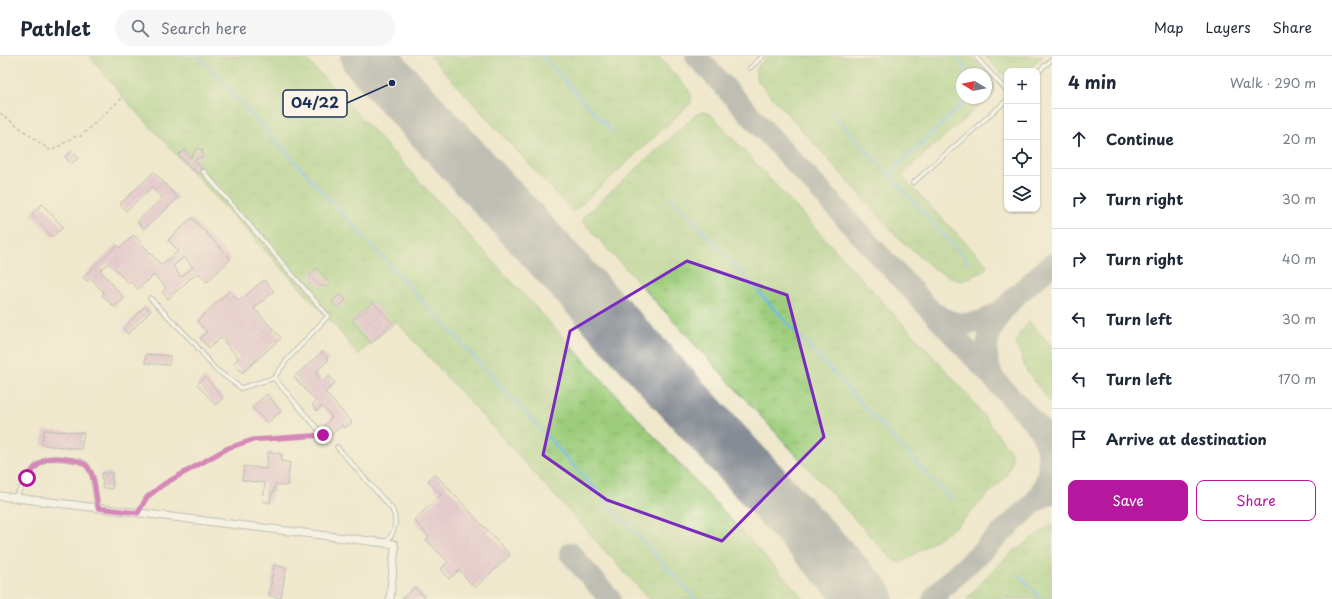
<!DOCTYPE html>
<meta charset="utf-8">
<style>
body{margin:0;font-family:"Playpen Sans",sans-serif;background:#f6f6f7;color:#1f2937}
.controls{position:absolute;right:12px;top:12px;display:grid;overflow:hidden;border-radius:8px;box-shadow:0 1px 3px #0004}
.controls button{width:36px;height:36px;display:grid;place-items:center;padding:0;border:0;border-bottom:1px solid #e0e1e3;background:#fff;color:#1f2937;font:20px sans-serif}
.compass{position:absolute;left:956px;top:12px;width:36px;height:36px;border-radius:50%;background:#fff;box-shadow:0 1px 3px #0004;rotate:280deg}
.stop{position:absolute;width:12px;height:12px;margin:-9px;border:3px solid #b5179e;border-radius:50%;background:#fff}
.stop.end{background:#b5179e;border-color:#fff;box-shadow:0 1px 4px #0008}
.list{margin:0;padding:0;list-style:none}
h2{display:flex;justify-content:space-between;align-items:center;height:52px;margin:0;padding:0 16px;font-size:17px}
h2 small{font-size:13px;font-weight:400;color:#747a83}
.list li{display:grid;grid-template-columns:26px 1fr auto;gap:12px;align-items:center;box-sizing:border-box;height:60px;padding:0 16px;border-top:1px solid #e0e1e3}
.list b{display:block;font-size:15px;white-space:nowrap}
.list em{font-size:13px;font-style:normal;color:#747a83}
.actions{display:flex;gap:8px;padding:12px 16px}
.actions a{flex:1;padding:9px 0;border:1px solid #b5179e;border-radius:8px;text-align:center;font-size:14px;color:#b5179e}
.actions .main{background:#b5179e;color:#fff}
.icon{flex:none;width:22px;height:22px;fill:none;stroke:currentColor;stroke-width:2;stroke-linecap:round;stroke-linejoin:round}
.map{position:relative;flex:none;width:1052px;height:543px;overflow:hidden}
header{display:flex;align-items:center;gap:24px;box-sizing:border-box;height:56px;padding:0 20px;background:#fff;border-bottom:1px solid #e0e1e3}
header strong{font-size:19px}
nav{display:flex;gap:22px;margin-inline-start:auto;font-size:14px}
.search{width:280px;height:36px;background:#f6f6f7;display:flex;align-items:center;gap:10px;box-sizing:border-box;padding:0 14px;border-radius:22px;color:#747a83;font-size:15px}
main{display:flex}
aside{flex:1;background:#fff}
.map>svg:first-child{display:block}
.grass{fill:url(#grass-tufts);stroke:#5c7e6d;fill-rule:evenodd}
.lines{fill:none;stroke-linecap:round;stroke-linejoin:round}
.stream{stroke:#6eb9e7;stroke-width:2.5}
.taxiway{stroke:#858c95;stroke-width:22}
.runway{stroke:#858c95;stroke-width:54}
.building{fill:url(#building-hatch);fill-rule:evenodd}
.lane-casing{stroke:#858c95;stroke-width:5.5}
.street-casing{stroke:#858c95;stroke-width:9}
.path{stroke:#858c95;stroke-width:1.5;stroke-dasharray:3 3;stroke-linecap:butt}
.lane{stroke:#fff;stroke-width:3.5}
.street{stroke:#fff;stroke-width:7}
.route{stroke:#b5179e;stroke-width:5}
.marked{fill:none;stroke:#7b2cbf;stroke-width:3;stroke-linejoin:round}
.leader{fill:none;stroke:#1b2f5e;stroke-width:1.5}
.callout-dot{fill:#1b2f5e;stroke:#fcf5e5;stroke-width:1.5}
.callout{fill:#fcf5e5;stroke:#1b2f5e;stroke-width:1.5}
.callout-label{font-size:15px;text-anchor:middle;font-weight:bold;fill:#1b2f5e}
</style>
<header>
<strong>Pathlet</strong>
<div class="search"><svg class="icon" aria-label="search" viewBox="0 0 24 24"><circle cx="10" cy="10" r="6"/><path d="M15 15l6 6"/></svg>Search here</div>
<nav><a>Map</a><a>Layers</a><a>Share</a></nav>
</header>
<main>
<div class="map">
<svg width="1052" height="543" viewBox="0 0 1052 543">
<defs>
<pattern id="grass-tufts" width="24" height="20" patternUnits="userSpaceOnUse"><rect width="24" height="20" fill="#9dcd7c"/><path d="M3 7l-1-3M5 7V3M7 7l1-3M15 17l-1-3M17 17v-4M19 17l1-3" fill="none" stroke="#87b06e"/></pattern>
<pattern id="building-hatch" width="6" height="6" patternUnits="userSpaceOnUse"><rect width="6" height="6" fill="#dfaed1"/><path d="M-1 1l2-2M0 6l6-6M5 7l2-2" fill="none" stroke="#b48ead"/></pattern>
</defs>
<rect width="100%" height="100%" fill="#fcf5e5"/>
<filter id="ink" filterUnits="userSpaceOnUse"><feTurbulence type="fractalNoise" baseFrequency=".025" numOctaves="2"/><feDisplacementMap in="SourceGraphic" scale="8" xChannelSelector="R" yChannelSelector="G"/><feConvolveMatrix kernelMatrix="1 2 1 2 8 2 1 2 1" color-interpolation-filters="sRGB"/></filter>
<filter id="wash" filterUnits="userSpaceOnUse"><feTurbulence type="fractalNoise" baseFrequency=".012" numOctaves="4" result="noise"/><feDisplacementMap in="SourceGraphic" scale="16" xChannelSelector="R" yChannelSelector="G"/><feGaussianBlur stdDeviation="0.9" result="paint"/><feColorMatrix in="noise" values="0 0 0 0 0 0 0 0 0 0 0 0 0 0 0 0 0 1.4 0 .05"/><feComposite in="paint" operator="in"/></filter>
<g filter="url(#wash)">
<rect width="100%" height="100%" fill="#efe8cc"/>
<!-- grass -->
<path class="grass" d="M90,0H304L804,543H649L396,265L358,299L337,272L123,41Z
M430,0H658L687,32C691,37 692,41 691,47L573,156Z
M769,0H971L994,27L995,35L905,116L903,120L905,124L988,210L982,216L962,225L954,223L933,212L899,182L757,24C752,13 761,7 769,0ZM962,18H986V42H962Z
M985,0H1043L1027,15H1007V23Z
M703,56L708,57L715,63L969,340L1010,395L1012,404L1007,419L959,468L903,506H895L884,495L583,166V162L585,159L697,58Z
M1029,266L1052,290V349L1027,316L1016,287L1019,278Z
M1052,468V543H967L992,515L1009,499Z"/>
<g class="lines">
<!-- stream -->
<path class="stream" d="M198,0L696,543
M542,0L612,76
M955,0L971,18
M986,26L991,23
M833,58L969,206
M888,119L969,42
M671,141L951,444
M1020,520L1041,543"/>
<!-- taxiway -->
<path class="taxiway" d="M696,0L1052,386
M936,258C958,273 983,270 1003,253
M993,321C989,314 987,306 987,297C985,259 1027,231 1052,208
M1034,447C1052,423 1052,402 1041,375
M570,497L610,543
M858,534L873,543
M933,543L941,533L1034,447L1045,440L1052,437"/>
<!-- runway -->
<path class="runway" d="M367,0L867,543"/>
</g>
<g id="blocks">
<!-- building -->
<path class="building" d="M198,92L202,94L203,97L202,101L194,104L201,112L200,116L197,118L193,113L191,114L184,104H183L178,99L185,94L191,102L195,94Z
M72,95L78,102L71,108L65,101Z
M154,116L178,142L144,173L137,166L162,142L152,131L126,155L120,148Z
M42,148L63,171L52,181L31,158Z
M192,162L231,203L207,226L199,217L191,222L168,243L162,236L166,232L154,219L138,233L131,225L128,227L109,207L100,214L124,242L114,251L102,239L104,237L91,222L87,225L83,221L117,189L120,192L134,179L161,209L179,195L168,184ZM184,201L193,211L181,221L173,210Z
M317,212L330,227L326,231L323,229L321,231L309,220Z
M264,224L274,235L254,252L281,282L242,317L234,307L239,302L221,282L209,292L200,282L207,276L197,265L229,235L239,245Z
M341,238L346,244L338,252L332,245Z
M373,246L392,267L371,287L352,265Z
M145,250L151,255L128,278L123,273Z
M322,296L329,304L315,316L323,326L329,320L335,327L325,336L352,367L344,372L342,369L330,380L322,372L332,361L322,350L317,355L312,349L316,345L294,321Z
M146,298L170,300L169,309L145,307Z
M205,321L223,342L215,349L197,328Z
M267,338L281,355L267,367L252,351Z
M44,374L84,377L81,393L42,389Z
M268,396L282,398L281,405L290,407L287,430L275,428L274,436H272L270,447L263,445L265,427L242,424L244,410L266,413Z
M102,417H112V433L102,431L103,423H101Z
M435,418L510,499L475,532L459,514L449,523L441,513L448,506L426,484L429,481L414,464L441,439L428,425Z
M274,509L286,512L281,542L269,540Z
M415,531L426,543H402Z"/>
</g>
</g>
<g filter="url(#ink)">
<use href="#blocks" fill-opacity="0" stroke="#858c95" stroke-width="1"/>
<g class="lines">
<defs>
<path id="lane" d="M975,0L1007,35
M750,12L763,0
M1037,17L1052,3
M203,115L328,260L287,304L274,322
M913,127L1007,44
M150,242L193,286L215,313L241,332L274,322L323,379
M337,391L392,453C398,465 395,477 386,486
M15,441L35,411L46,403L55,402L80,405L87,409L93,421L98,451"/>
<path id="street" d="M0,440L394,488L395,492L390,543"/>
</defs>
<!-- lane casing -->
<use href="#lane" class="lane-casing"/>
<!-- street casing -->
<use href="#street" class="street-casing"/>
<!-- path -->
<path class="path" d="M0,57L51,95L74,81L81,80L123,41
M142,450L147,441L164,428L228,392L252,384L316,379"/>
<!-- lane -->
<use href="#lane" class="lane"/>
<!-- street -->
<use href="#street" class="street"/>
</g>
</g>
<g class="lines" filter="url(#ink)">
<!-- route -->
<path class="route" d="M27,422C32,415 37,408 45,404C52,400 81,403 87,410C96,421 95,439 98,452L138,457L147,441L164,428L228,392L252,384L323,379"/>
</g>
<!-- marked area -->
<path d="M0 0H1052V543H0ZM687,205L787,239L824,381L722,485L607,444L543,399L570,275Z" fill="#efe8cc" fill-opacity=".55" fill-rule="evenodd"/>
<path class="marked" d="M687,205L787,239L824,381L722,485L607,444L543,399L570,275Z"/>
<!-- callouts -->
<path class="leader" d="M392 27L347 47"/>
<circle class="callout-dot" cx="392" cy="27" r="4"/>
<rect class="callout" x="283" y="34" width="64" height="27" rx="4"/>
<g class="callout-label">
<text x="315" y="52">04/22</text>
</g>
</svg>
<div class="controls">
<button>+</button>
<button>−</button>
<button><svg class="icon" aria-label="locate" viewBox="0 0 24 24"><circle cx="12" cy="12" r="6"/><path d="M12 2v4M12 18v4M2 12h4M18 12h4"/></svg></button>
<button><svg class="icon" aria-label="layers" viewBox="0 0 24 24"><path d="M12 4l9 5-9 5-9-5zM3 14l9 5 9-5"/></svg></button>
</div>
<svg class="compass" viewBox="-18 -18 36 36"><path d="M0-13l5 13h-10z" fill="#e53935"/><path d="M0 13l5-13h-10z" fill="#747a83"/></svg>
<div class="stop" style="left:27px;top:422px"></div>
<div class="stop end" style="left:323px;top:379px"></div>
</div>
<aside>
<h2>4 min<small>Walk · 290 m</small></h2>
<ul class="list">
<li><svg class="icon" aria-label="ahead" viewBox="0 0 24 24"><path d="M12 20V5M6 11l6-6 6 6"/></svg><div><b>Continue</b></div><em>20 m</em></li>
<li><svg class="icon" aria-label="right" viewBox="0 0 24 24"><path d="M7 20v-9h11M14 6l5 5-5 5"/></svg><div><b>Turn right</b></div><em>30 m</em></li>
<li><svg class="icon" aria-label="right" viewBox="0 0 24 24"><path d="M7 20v-9h11M14 6l5 5-5 5"/></svg><div><b>Turn right</b></div><em>40 m</em></li>
<li><svg class="icon" aria-label="left" viewBox="0 0 24 24"><path d="M17 20v-9H6M10 6l-5 5 5 5"/></svg><div><b>Turn left</b></div><em>30 m</em></li>
<li><svg class="icon" aria-label="left" viewBox="0 0 24 24"><path d="M17 20v-9H6M10 6l-5 5 5 5"/></svg><div><b>Turn left</b></div><em>170 m</em></li>
<li><svg class="icon" aria-label="arrive" viewBox="0 0 24 24"><path d="M6 21V4h12l-3 4 3 4H6"/></svg><div><b>Arrive at destination</b></div></li>
</ul>
<div class="actions"><a class="main">Save</a><a>Share</a></div>
</aside>
</main>
